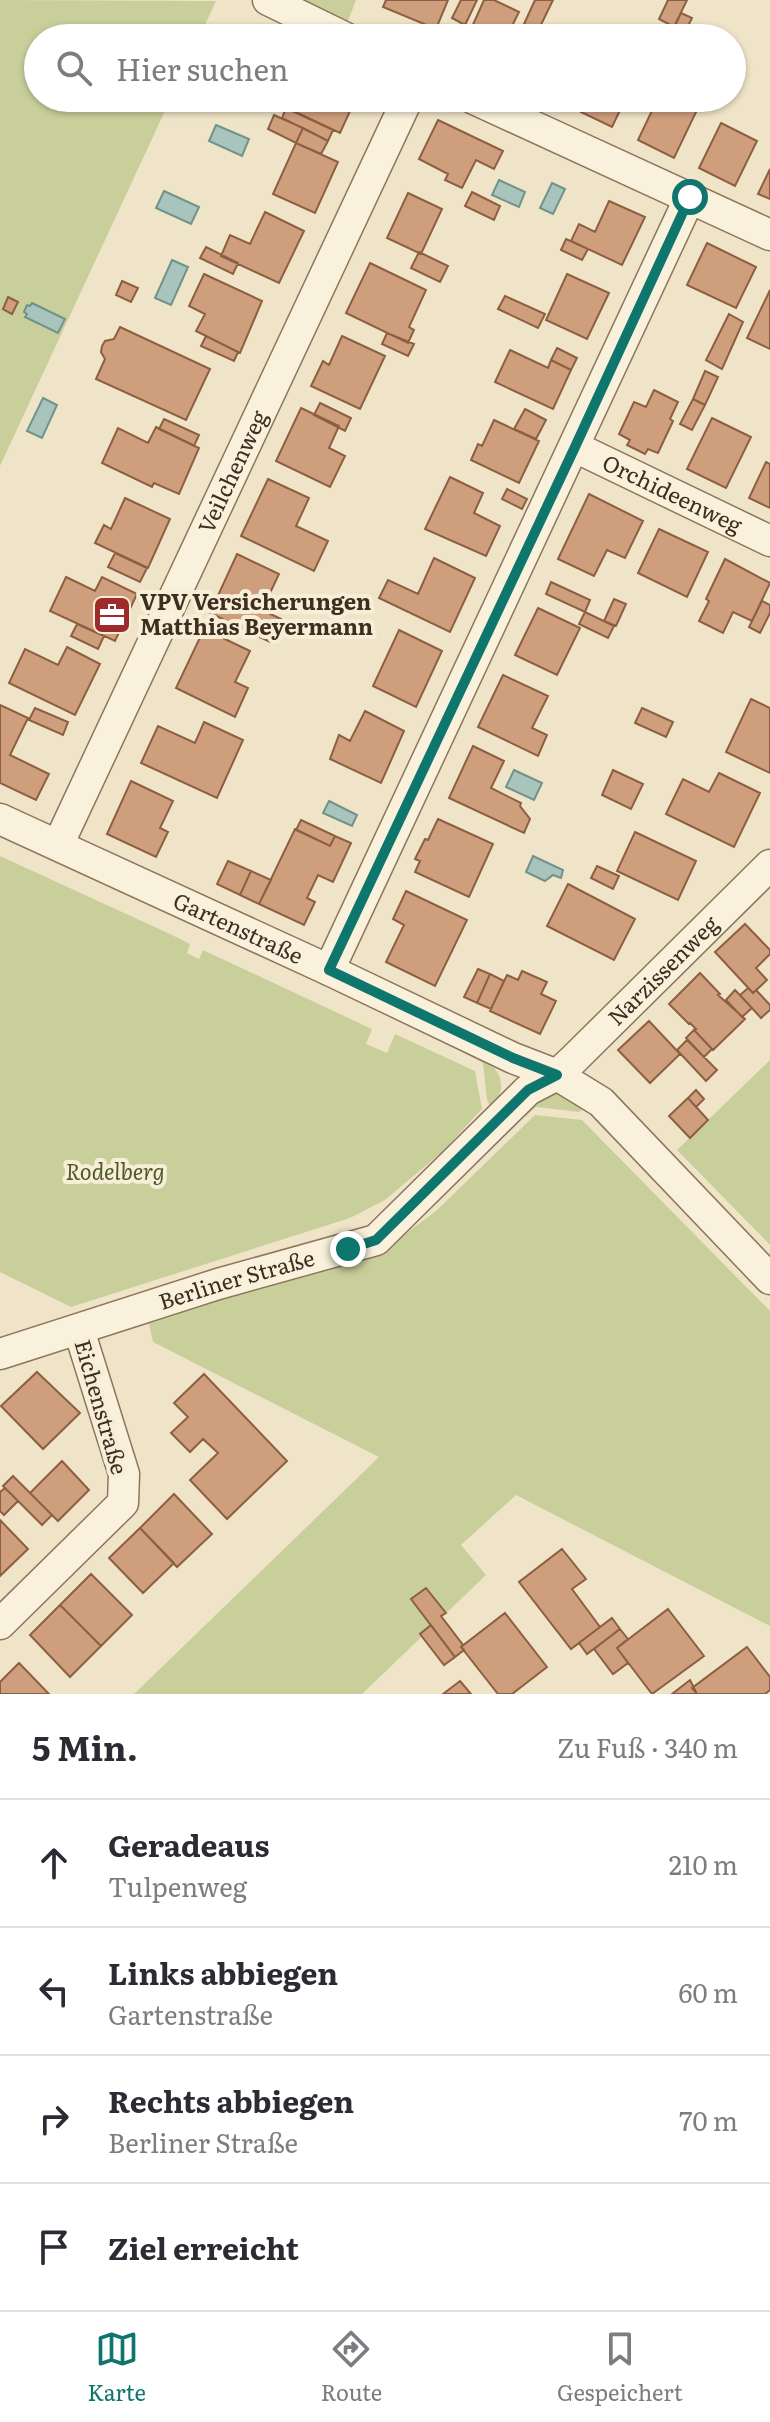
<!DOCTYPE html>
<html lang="de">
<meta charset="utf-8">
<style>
body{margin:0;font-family:Literata,serif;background:#f7f7f7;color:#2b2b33}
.stop{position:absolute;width:24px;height:24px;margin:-18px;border:6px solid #0f766e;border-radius:50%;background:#fff}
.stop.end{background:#0f766e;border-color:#fff;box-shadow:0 2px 8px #0008}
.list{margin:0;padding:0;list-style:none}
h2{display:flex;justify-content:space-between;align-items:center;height:104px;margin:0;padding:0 32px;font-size:34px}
h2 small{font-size:26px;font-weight:400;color:#7c7c81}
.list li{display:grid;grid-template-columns:52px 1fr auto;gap:24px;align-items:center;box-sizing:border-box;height:128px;padding:0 32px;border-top:2px solid #e1e1e2}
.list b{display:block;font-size:30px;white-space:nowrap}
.list p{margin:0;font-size:26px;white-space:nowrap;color:#7c7c81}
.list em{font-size:26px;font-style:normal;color:#7c7c81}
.icon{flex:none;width:44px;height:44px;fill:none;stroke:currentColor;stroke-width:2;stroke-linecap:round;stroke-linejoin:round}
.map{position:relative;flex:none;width:770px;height:1694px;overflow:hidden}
.search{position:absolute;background:#fff;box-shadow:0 2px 6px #0004;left:24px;right:24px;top:24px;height:88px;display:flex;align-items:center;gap:20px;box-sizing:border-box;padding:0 28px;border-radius:44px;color:#7c7c81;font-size:30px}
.sheet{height:616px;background:#fff}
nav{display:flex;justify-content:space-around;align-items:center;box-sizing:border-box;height:112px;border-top:2px solid #e1e1e2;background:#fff;font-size:22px;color:#7c7c81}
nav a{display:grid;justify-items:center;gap:4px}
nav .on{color:#0f766e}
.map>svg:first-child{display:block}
.green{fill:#c9cf9b}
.water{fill:#a9c4bc;stroke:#6f938a;stroke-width:2}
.building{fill:#cf9f7d;stroke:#8d5f41;stroke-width:2}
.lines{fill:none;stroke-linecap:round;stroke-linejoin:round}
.minor-casing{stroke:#8d765c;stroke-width:33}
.minor{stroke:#faf1dc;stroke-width:30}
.route{stroke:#0f766e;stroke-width:10}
.labels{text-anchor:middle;stroke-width:8;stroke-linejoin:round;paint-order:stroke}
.street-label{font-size:22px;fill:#3d2e20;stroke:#f7eed8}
.poi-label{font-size:22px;font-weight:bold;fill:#3d2e20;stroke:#f7eed8;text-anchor:start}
.park-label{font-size:22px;font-style:italic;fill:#4d5a26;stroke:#f7eed8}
</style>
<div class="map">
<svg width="770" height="1694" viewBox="0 0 770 1694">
<rect width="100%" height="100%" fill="#f0e4c8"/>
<!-- green -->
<path class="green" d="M0,0L216,1L199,38H38V98H171L0,466Z
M304,0H356L348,21Z
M0,856L170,934L190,944L187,953L199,959L203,950L372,1029L366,1044L387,1053L395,1034L475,1071L482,1109L442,1152L385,1200L350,1218L71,1307L0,1272Z
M460,1044C488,1061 516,1073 492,1110L487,1100L483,1063L453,1047Z
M770,1060V1245L677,1150Z
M552,1093C567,1094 572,1100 582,1110L579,1112L536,1107L526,1116L520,1117L535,1101Z
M535,1115L582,1120L770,1311V1626L516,1495L461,1545L486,1575L362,1694H134L379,1457L153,1342L149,1324L323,1267L385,1249L436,1211Z"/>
<!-- water -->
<path class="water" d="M216,125L249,139L242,156L209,141Z
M499,180L525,192L519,207L492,195Z
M552,183L565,189L553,214L540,208Z
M164,191L199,207L191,224L156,208Z
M172,260L188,267L171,305L155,298Z
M32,303L65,319L58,333L25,317L27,314L24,312L27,305L30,306Z
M43,398L57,405L42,438L27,431Z
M514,770L542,783L534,800L506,787Z
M329,801L357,815L352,826L323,813Z
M533,856L563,870L561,878L553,875L545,881L526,872Z"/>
<!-- building -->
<path class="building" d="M386,0H448L436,29L383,7Z
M461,0H477L465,25L452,18Z
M484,0H494L519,12L506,38H467Z
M535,0H553L538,31L524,24Z
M668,0H687L674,27L659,19Z
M681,13L692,18L684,34L694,38H669Z
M289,98H356L340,133L285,107Z
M588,98H626L612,127L581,112Z
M658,98H673L697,110L674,158L638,140Z
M286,108L333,130L328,141L282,118Z
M274,115L303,128L296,143L268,129Z
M438,120L503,151L494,169L476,160L462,188L445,180L448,174L419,159Z
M721,123L757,141L735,186L699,168Z
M303,128L328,141L321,154L296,143Z
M296,143L338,162L315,213L273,194Z
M770,169V199L758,194Z
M472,192L500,206L494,220L465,206Z
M408,193L442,209L421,254L387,238Z
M609,201L645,217L622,265L571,241L579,224L595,232Z
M265,212L304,231L279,283L221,256L230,235L250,244Z
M566,239L588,249L582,260L561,250Z
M707,243L756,267L736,308L687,285Z
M206,247L238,263L233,274L200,258Z
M419,252L448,266L440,282L411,268Z
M370,263L426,290L409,327L414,330L408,343L346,313Z
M204,274L262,301L240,353L196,331L205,314L189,306Z
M567,274L609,293L587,339L546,320Z
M122,281L138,288L131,302L116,295Z
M770,290V349L747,338Z
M505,296L545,314L538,328L498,309Z
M8,297L18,302L12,314L3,309Z
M729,314L743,322L722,369L706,360Z
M120,327L210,369L186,420L96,379L105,359L101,352L102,346L105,341L114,339Z
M387,333L414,344L408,356L382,344Z
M206,336L238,352L234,361L201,346Z
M342,336L385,356L360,409L311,386L323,361L329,365Z
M557,348L577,358L571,370L551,360Z
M510,350L548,368L551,360L571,370L553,409L495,382Z
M705,371L718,377L705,405L693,399Z
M654,390L678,402L670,419L673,421L658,453L648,449L645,454L627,445L630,440L619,434L634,402L646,407Z
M693,399L705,405L692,430L680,424Z
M320,403L351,418L345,431L314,415Z
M301,408L339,426L329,448L345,456L330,487L276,461Z
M525,409L546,420L536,439L514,429Z
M712,418L751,437L726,488L687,469Z
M164,419L199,435L194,446L159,429Z
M494,420L539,441L519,483L471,460L478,444L482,446Z
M156,427L199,448L179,494L154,483L152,487L102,463L118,428L148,443Z
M766,462L770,464V508L749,498Z
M450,477L483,493L474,513L500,526L486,556L425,529Z
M268,479L309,498L296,526L328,541L314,571L241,536Z
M507,489L527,499L522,509L502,499Z
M589,494L643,521L625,558L607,550L594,576L558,559Z
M125,498L170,519L148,568L95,543L104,525L111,529Z
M659,529L708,552L687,597L638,573Z
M115,553L147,568L140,582L108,567Z
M237,554L279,574L262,610L281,619L270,642L210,613Z
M434,558L475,578L450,632L379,598L388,580L418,594Z
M725,559L770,583L752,621L733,612L723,633L699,621L709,601L706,599Z
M66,577L95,591L102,577L137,594L115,641L50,611Z
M551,582L590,600L585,612L546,594Z
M614,599L626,604L616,626L604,621Z
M762,601L770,605V613L760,633L749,627Z
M538,608L580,628L557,675L515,655Z
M585,612L614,626L608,638L579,624Z
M77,624L104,636L98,649L71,636Z
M204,629L250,651L235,682L248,688L235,717L176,688Z
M399,630L442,651L416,707L373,686Z
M67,647L100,664L75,715L9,683L25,649L58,665Z
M503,675L548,696L532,728L547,735L538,756L478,727Z
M751,699L770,708V773L726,752Z
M0,705L28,718L10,755L49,774L36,800L0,783Z
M35,708L68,722L63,735L29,720Z
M642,708L673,722L666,737L635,723Z
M365,711L404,731L381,783L330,759L339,735L350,741Z
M204,722L243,740L217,798L141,763L158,726L195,743Z
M473,746L504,761L491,788L521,803L520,806L530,819L524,833L449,798Z
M613,770L643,784L631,809L602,795Z
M719,773L760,793L734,847L666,814L683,779L709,792Z
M131,781L173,801L160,828L168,832L156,857L107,834Z
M438,819L493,844L469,897L415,872L420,861L415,859L425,839L428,840Z
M301,820L335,836L330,846L296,830Z
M295,829L330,846L335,836L351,843L333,882L318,875L307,898L315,902L304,925L259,904Z
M635,832L696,861L678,900L617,871Z
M228,861L251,871L240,895L217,884Z
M597,866L619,876L613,889L591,878Z
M251,871L271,880L259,904L240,895Z
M568,884L635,919L614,960L547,926Z
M406,891L467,920L435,986L386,962L404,925L393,919Z
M745,924L770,950V954L756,968L767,980L753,993L715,952Z
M478,969L490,974L477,1003L464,997Z
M522,971L547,982L541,994L556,1001L540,1034L490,1011L507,975L518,980Z
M700,973L720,994L718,995L745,1019L713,1050L694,1030L696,1029L690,1023L689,1024L669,1004Z
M490,974L504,981L491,1009L477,1003Z
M748,988L753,993L756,990L770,1005V1010L761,1018L740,995Z
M735,990L752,1008L742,1017L726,1000Z
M649,1021L680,1054L650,1083L618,1050Z
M694,1030L712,1049L704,1057L686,1038Z
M687,1040L717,1070L706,1081L677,1050Z
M696,1090L704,1099L696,1107L688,1098Z
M688,1098L708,1120L690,1138L669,1116Z
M37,1372L80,1413L43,1449L1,1406Z
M204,1374L287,1461L227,1519L190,1480L218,1453L203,1439L190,1452L171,1433L188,1417L174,1403Z
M62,1461L89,1490L58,1521L30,1493Z
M13,1476L52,1515L42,1525L3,1486Z
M5,1488L18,1501L4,1515L0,1511V1492Z
M174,1494L212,1534L177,1567L140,1528Z
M0,1520L28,1549L0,1576Z
M140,1528L174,1563L143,1593L109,1558Z
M562,1549L586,1579L572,1589L600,1627L571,1649L519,1582Z
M91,1574L132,1615L101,1646L60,1605Z
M426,1588L446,1613L441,1616L463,1645L461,1647L464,1650L455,1657L411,1599Z
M60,1605L101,1646L70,1677L30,1635Z
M668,1609L704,1656L652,1694L617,1648Z
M505,1613L547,1667L512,1694H498L461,1647Z
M612,1618L620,1629L587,1654L579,1643Z
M431,1625L455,1657L444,1665L420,1634Z
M620,1629L628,1639L617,1648L628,1663L613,1674L594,1649Z
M747,1647L770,1677V1690L765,1694H697L692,1688Z
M19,1663L49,1694H0V1682Z
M690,1680L697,1694H672Z
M460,1681L471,1694H443Z"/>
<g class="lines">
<defs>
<g id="minor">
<path d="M268,0L346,38"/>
<path d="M472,98L770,235"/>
<path id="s1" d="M575,447L770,541"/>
<path id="s2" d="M0,819L329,970L513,1058L557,1075L601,1102L770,1279"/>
<path id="s3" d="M58,845L408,98"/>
<path d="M329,970L690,197"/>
<path id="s4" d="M0,1354L218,1284L376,1240L528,1090L557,1075L574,1059L770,865"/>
<path d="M0,1624L123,1503L124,1474L79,1330"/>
</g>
</defs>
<!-- minor casing -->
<use href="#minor" class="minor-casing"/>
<!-- minor -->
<use href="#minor" class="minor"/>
</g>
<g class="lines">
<!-- route -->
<path class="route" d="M348,1249L376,1240L528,1090L557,1075L513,1058L329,970L575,447L690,197"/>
</g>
<!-- icons -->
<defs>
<symbol id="office-square" viewBox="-11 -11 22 22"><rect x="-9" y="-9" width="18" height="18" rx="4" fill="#9e2a2b" stroke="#f7eed8"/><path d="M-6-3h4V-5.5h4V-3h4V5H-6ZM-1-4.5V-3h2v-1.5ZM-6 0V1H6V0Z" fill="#fff"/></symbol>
</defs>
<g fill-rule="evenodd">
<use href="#office-square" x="90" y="593" width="44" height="44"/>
</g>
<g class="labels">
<!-- street labels -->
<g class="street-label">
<text dy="8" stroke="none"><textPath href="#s3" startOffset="412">Veilchenweg</textPath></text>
<text dy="8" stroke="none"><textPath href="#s1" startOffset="108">Orchideenweg</textPath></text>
<text dy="8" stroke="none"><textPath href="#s2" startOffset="262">Gartenstraße</textPath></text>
<text dy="8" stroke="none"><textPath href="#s4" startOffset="788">Narzissenweg</textPath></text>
<text dy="8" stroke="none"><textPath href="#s4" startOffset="248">Berliner Straße</textPath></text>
<text transform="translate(101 1407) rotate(74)" y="8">Eichenstraße</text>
</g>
<!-- poi labels -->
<g class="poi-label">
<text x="140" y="610">VPV Versicherungen<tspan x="140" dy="25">Matthias Beyermann</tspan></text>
</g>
<!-- park labels -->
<g class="park-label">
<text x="115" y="1180">Rodelberg</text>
</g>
</g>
</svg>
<div class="stop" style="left:690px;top:197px"></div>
<div class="stop end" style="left:348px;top:1249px"></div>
<div class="search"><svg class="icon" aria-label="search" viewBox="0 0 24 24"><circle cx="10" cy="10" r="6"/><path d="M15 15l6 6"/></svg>Hier suchen</div>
</div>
<section class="sheet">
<h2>5 Min.<small>Zu Fuß · 340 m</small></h2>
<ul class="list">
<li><svg class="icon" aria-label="ahead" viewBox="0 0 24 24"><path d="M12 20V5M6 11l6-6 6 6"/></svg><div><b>Geradeaus</b><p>Tulpenweg</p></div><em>210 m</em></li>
<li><svg class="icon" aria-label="left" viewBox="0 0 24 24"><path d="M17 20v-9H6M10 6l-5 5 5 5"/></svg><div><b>Links abbiegen</b><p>Gartenstraße</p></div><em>60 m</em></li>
<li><svg class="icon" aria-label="right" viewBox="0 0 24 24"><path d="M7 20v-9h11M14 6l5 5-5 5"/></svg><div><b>Rechts abbiegen</b><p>Berliner Straße</p></div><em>70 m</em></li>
<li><svg class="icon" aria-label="arrive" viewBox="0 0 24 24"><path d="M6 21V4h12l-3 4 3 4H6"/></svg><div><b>Ziel erreicht</b></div></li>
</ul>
</section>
<nav>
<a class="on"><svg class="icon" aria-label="map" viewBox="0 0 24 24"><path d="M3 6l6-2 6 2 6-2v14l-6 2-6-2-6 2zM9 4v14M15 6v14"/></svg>Karte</a>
<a><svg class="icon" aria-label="directions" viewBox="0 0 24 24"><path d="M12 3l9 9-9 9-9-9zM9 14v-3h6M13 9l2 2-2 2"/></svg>Route</a>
<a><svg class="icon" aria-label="saved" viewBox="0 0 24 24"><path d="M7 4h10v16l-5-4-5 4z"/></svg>Gespeichert</a>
</nav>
